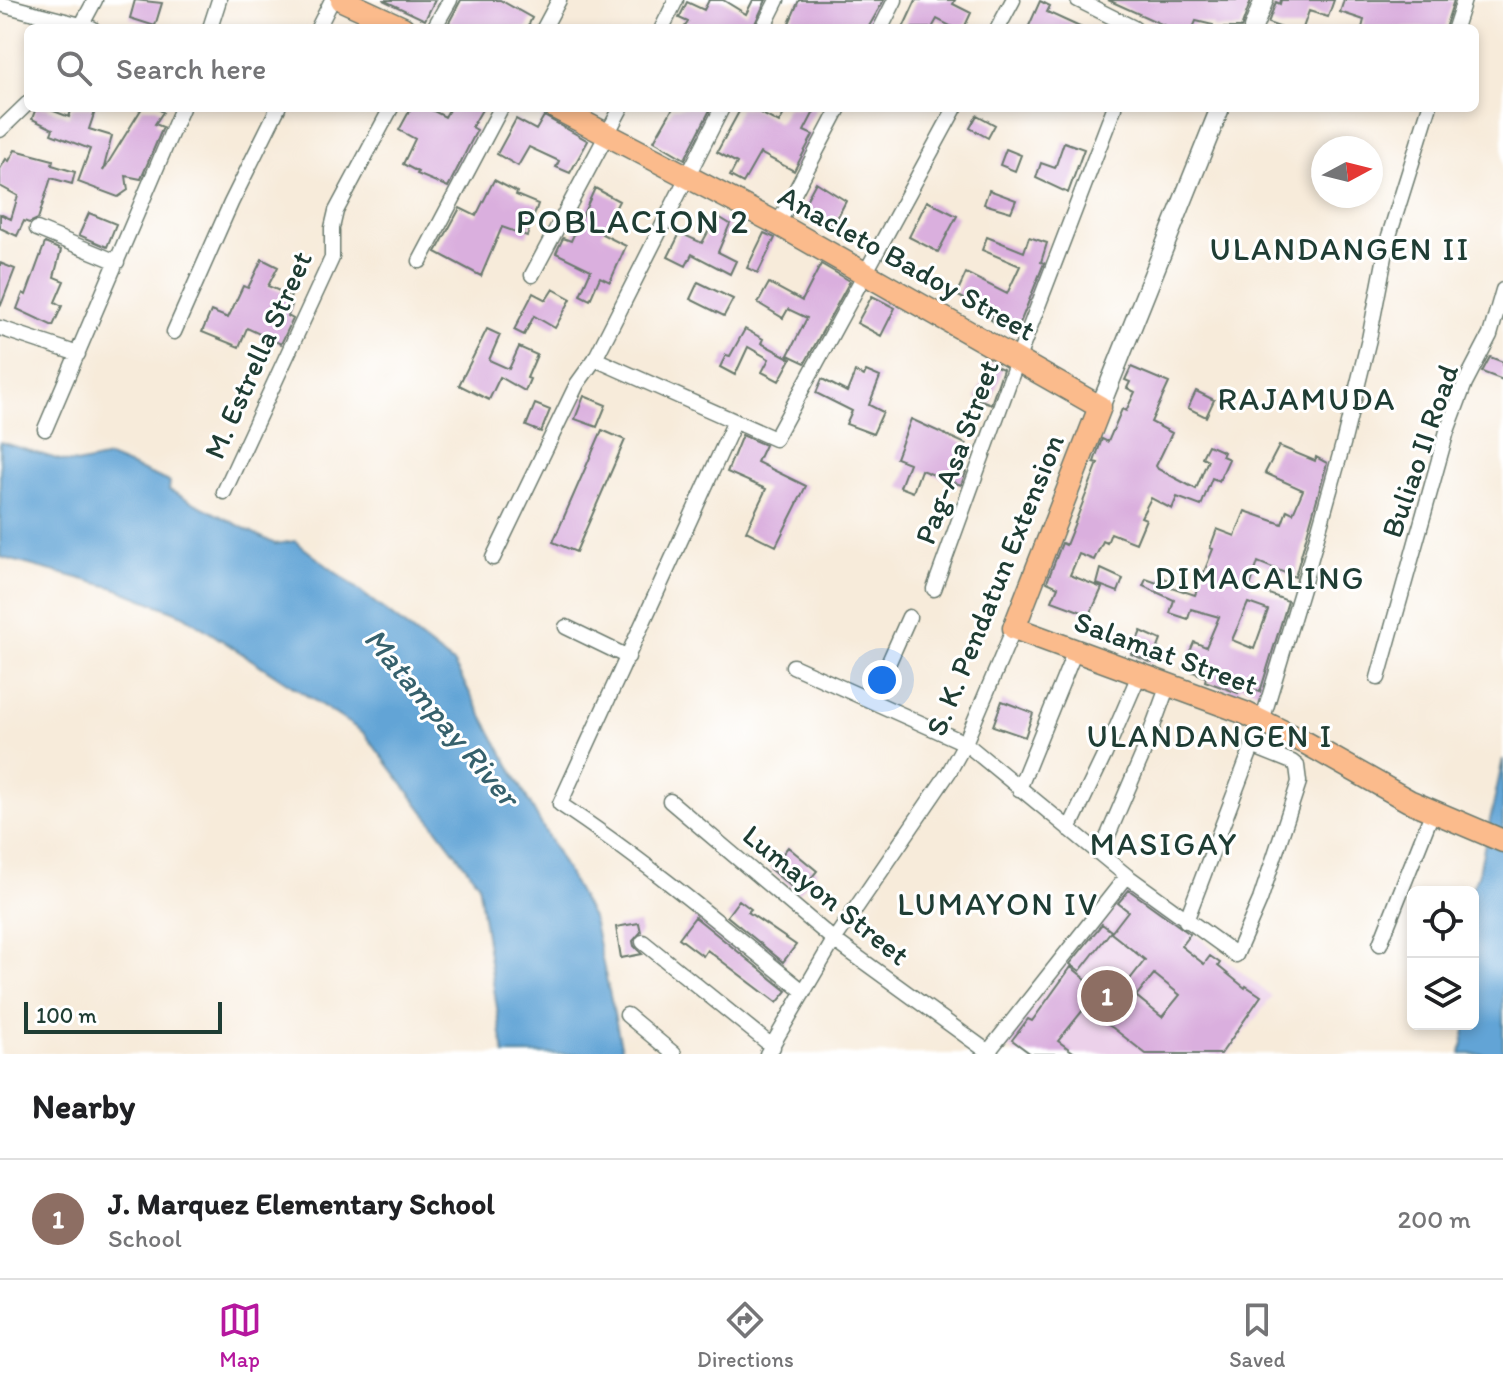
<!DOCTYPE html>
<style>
body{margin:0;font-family:Itim,sans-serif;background:#f6f6f6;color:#202124}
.controls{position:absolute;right:24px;bottom:24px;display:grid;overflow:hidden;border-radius:12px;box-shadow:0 4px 12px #0003}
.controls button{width:72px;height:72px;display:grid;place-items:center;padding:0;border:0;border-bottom:2px solid #e0e0e0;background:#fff;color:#202124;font:40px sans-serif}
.compass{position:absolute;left:1311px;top:136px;width:72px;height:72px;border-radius:50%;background:#fff;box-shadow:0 4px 12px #0003;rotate:83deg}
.scale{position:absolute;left:24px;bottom:20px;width:198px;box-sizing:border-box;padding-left:8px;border:4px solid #1f3d34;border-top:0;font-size:22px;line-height:28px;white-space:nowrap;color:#1f3d34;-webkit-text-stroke:6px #fff;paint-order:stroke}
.you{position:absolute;left:882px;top:680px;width:28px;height:28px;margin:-20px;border:6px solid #fff;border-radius:50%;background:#1a73e8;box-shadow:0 0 0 12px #1a73e833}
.badge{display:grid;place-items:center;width:52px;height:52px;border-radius:50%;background:#b5179e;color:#fff;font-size:26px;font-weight:700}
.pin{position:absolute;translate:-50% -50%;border:4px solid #fff;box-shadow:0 2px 8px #0006}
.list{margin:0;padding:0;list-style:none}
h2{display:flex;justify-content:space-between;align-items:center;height:104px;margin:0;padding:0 32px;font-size:34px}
h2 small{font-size:26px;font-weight:400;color:#757577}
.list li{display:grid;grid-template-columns:52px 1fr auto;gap:24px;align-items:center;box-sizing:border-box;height:120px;padding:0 32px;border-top:2px solid #e0e0e0}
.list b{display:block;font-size:30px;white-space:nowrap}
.list p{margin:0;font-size:26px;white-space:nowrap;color:#757577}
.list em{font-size:26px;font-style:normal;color:#757577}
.icon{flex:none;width:44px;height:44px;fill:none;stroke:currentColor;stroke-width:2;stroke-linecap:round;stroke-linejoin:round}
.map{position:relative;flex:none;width:1503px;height:1054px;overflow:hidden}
.search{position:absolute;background:#fff;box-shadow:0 4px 12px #0003;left:24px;right:24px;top:24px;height:88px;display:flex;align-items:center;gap:20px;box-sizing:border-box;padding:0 28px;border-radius:12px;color:#757577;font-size:30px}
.sheet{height:224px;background:#fff}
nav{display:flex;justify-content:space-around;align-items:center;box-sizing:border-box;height:112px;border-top:2px solid #e0e0e0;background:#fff;font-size:22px;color:#757577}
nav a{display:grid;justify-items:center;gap:4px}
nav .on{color:#b5179e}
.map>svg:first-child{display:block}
.built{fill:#ecd1ea}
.water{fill:#62a4d6;stroke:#407085;stroke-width:2}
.building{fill:#daafde;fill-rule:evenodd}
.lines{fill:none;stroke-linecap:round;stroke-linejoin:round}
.minor-casing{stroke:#6b7a6e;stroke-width:17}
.tertiary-casing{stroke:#6b7a6e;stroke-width:21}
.primary-casing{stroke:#6b7a6e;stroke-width:25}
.minor{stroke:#fff;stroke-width:14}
.tertiary{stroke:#fff;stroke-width:18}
.primary{stroke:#fbbb8c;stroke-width:22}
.labels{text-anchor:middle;stroke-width:6;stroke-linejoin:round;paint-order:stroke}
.street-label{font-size:30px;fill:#1f3d34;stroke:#fff}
.neighbourhood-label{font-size:32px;letter-spacing:2px;fill:#1f3d34;stroke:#fff}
.water-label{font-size:32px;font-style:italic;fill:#36616d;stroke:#fff}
.quarter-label{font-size:34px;letter-spacing:2px;fill:#1f3d34;stroke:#fff}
</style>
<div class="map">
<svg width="1503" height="1054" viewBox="0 0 1503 1054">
<rect width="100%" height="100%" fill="#fff"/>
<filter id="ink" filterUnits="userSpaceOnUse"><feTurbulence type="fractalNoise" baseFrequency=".0125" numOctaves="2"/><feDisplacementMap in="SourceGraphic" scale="16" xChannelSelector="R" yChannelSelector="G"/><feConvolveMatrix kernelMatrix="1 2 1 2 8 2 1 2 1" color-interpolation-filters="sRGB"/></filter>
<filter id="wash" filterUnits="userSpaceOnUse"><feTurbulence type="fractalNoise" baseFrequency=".006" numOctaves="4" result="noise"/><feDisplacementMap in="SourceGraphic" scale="32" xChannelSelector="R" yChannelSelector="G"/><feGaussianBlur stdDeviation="1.8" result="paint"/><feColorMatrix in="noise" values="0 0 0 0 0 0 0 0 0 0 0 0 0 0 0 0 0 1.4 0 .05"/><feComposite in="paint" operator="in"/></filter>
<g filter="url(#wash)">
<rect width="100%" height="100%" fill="#f7ebda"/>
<!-- built -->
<path class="built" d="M1128,880L1272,997L1228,1054H1016L1004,1045Z"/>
<!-- water -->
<path class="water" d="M0,442L67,462L81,463L109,457L170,482L169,490L275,544L295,541L454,664L593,919L623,1054H504L478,883L364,733L183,615L115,588L0,557Z
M1503,759V1054H1461L1466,1024H1473V892H1470L1478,876Z"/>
<g id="blocks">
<!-- building -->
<path class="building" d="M135,0L162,3L155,26L130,18Z
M383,0H435L425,20Z
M461,0H500L532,18L527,28H446Z
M709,0H723L746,14L753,0H766L753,28H684L688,22L679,18L687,2L704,10Z
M799,0H884L868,28H787Z
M916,0H955L953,4L971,13L964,28H954L937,19L932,28H903Z
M1108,0H1251L1241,28H1213V25L1196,21L1193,28H1170Z
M1281,0H1334L1328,17L1309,11L1303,28H1282L1268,23L1276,2L1280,4Z
M1344,0H1454L1445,28H1362L1364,20L1340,12Z
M1040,1L1050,6L1047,12L1082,28H1028Z
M36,108H46L69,117L72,108H96L89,129L112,136L103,171L142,108H156L163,112L155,124L163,127L141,179L126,176L128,190L118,197L78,182L90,149L51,134L53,129L32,119Z
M411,108H428L445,117L450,108H483L472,127L477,130L448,187L417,174L418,172L403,164L415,139L399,130Z
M673,108H711L685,159L654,141Z
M741,108H751L779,123L787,108H816L804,131L813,135L794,171L760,153L743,183L730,176L737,163L717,152Z
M977,115L995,125L988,138L970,128Z
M544,116L588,141L570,173L556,167L559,161L529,147L518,166L497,154L516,119L536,130Z
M1064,142L1084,149L1068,193L1036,178L1041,163L1055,168Z
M1006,149L1021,155L1015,171L1000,165Z
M15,150L53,160L52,165L75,172L72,184L51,178L38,219L29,223L24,221L17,236L0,228V214L11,219L18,196L0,186V169L6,159L9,161Z
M494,180L517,192L516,195L538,204L527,236L502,227L481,276L436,252L460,208L476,216Z
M816,182L846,201L833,226L801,210Z
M595,188L619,201L602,234L626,246L610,282L600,277L590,300L580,295L591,270L556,253L563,238L571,241Z
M989,190L1016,200L1011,212L984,204Z
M927,201L957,216L938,252L909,237Z
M89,213L116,224L107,247L79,235Z
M717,216L730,224L718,252L736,261L730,274L692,254L686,266L668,257L680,233L702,243Z
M764,233L775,238L758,273L747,268Z
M987,237L1024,252L1029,237L1047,243L1041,262L1044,263L1016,333L991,320L994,313L956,295L966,273L1007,294L1020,266L982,250Z
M45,243L61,250L54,277L64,281L55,302L62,306L53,326L17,309L23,293L26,295Z
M262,259L278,267L268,286L291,296L288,303L292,305L288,316L293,319L281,344L247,328L239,347L202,332L211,311L228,318L243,286L248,288Z
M0,263L15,269L1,305L0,304Z
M821,264L850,281L805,363L788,355L807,318L788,309L783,318L758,303L769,283L802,301Z
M698,282L733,299L724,316L690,299Z
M553,289L571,299L555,328L534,316L524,335L514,330L533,293L546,300Z
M872,296L895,308L881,336L857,323Z
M487,329L500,335L489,360L509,369L519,347L537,355L527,378L530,379L525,391L500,377L489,400L459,385Z
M745,329L763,339L761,343L791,359L779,381L762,372L769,359L748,347L735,375L720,367L726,355L730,356Z
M1490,357L1503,362V380L1482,372Z
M989,363L1003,369L991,404L976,398Z
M1131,367L1169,383L1151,422L1172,433L1156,466L1158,469L1196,489L1208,460L1202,457L1208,445L1224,452L1222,456L1229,459L1219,481L1212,478L1201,506L1177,497L1172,509L1151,498L1141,517L1146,519L1136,543L1111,533L1107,543L1103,541L1094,560L1079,554L1070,575L1102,588L1090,615L1052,601L1058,587L1047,582L1062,543L1066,545L1078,515L1098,463L1094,462L1102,439L1108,442L1122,409L1126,411L1135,392L1127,388L1130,382L1125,380Z
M866,371L880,377L869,405L883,412L873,434L846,424L852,411L816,393L822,379L847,392L855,372L864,376Z
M1196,391L1214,400L1206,417L1188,408Z
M584,396L606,405L597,427L575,419Z
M535,404L550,410L541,432L526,426Z
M911,419L966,444L957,469L966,472L961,485L921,470L913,492L900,487L909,463L896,458Z
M602,430L625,440L576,552L553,542Z
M742,435L765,445L757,462L806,486L776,546L746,531L766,489L727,472Z
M1279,446L1315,461L1316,457L1327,463L1295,577L1258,562L1250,587L1288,601L1260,692L1241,685L1238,693L1205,681L1206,677L1183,668L1194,642L1206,647L1219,617L1191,609L1188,619L1170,613L1174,600L1143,586L1146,579L1157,583L1160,576L1173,582L1171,587L1195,595L1213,549L1210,548L1217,529L1235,536L1245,511L1282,524L1287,510L1293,513L1303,490L1265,473ZM1248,603L1268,610L1254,649L1232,640Z
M1101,569L1123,579L1118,592L1097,584Z
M1141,631L1161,640L1152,663L1131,654Z
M1002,701L1033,713L1025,737L993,726Z
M788,847L817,871L799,893L770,869Z
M1129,890L1190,934L1181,946L1204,964L1210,956L1220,963L1218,966L1245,988L1246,986L1261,996L1221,1054H1146L1113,1028L1083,1010L1058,1041L1076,1054H1031L1012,1040L1028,1019L1032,1021L1071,967L1108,997L1118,984L1123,988L1145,960L1111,933L1128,911L1118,903ZM1154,974L1180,995L1162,1017L1136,996Z
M739,900L751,909L748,912L796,945L783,962L727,916Z
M695,917L787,991L777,1003L707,950L703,956L679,938Z
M639,923L641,932L633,941L634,946L642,954L621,958L616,927Z
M1102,924L1111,931L1080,971L1070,964Z"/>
</g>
</g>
<g filter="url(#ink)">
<use href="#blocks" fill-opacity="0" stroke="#6b7a6e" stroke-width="2"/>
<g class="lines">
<defs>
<path id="minor" d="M1078,0L1134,28
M0,4L92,28
M80,28L95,0
M210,28L219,0
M318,28L332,0
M434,28L450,0
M544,28L559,0
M662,28L676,0
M763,28L777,0
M881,28L895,0
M998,28L1013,0
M1455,28L1464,0
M0,130L28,103
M778,224L839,108
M37,229L117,262
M420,261L501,108
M532,275L621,108
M0,328L78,354
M174,332L231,203L278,108
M595,359L775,439L955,108
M735,421L560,804C646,861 724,927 804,992
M45,429L182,108
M224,492L332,258V228L336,211L391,108
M493,558L577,384L595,359L722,108
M934,589L1018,358L1114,108
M566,627L628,657
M793,666L965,743L1127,876L1236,955L1260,900L1299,782L1297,766L1292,762L1252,746
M1378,678L1447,431L1465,383L1490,335L1503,290
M872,700L909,617
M1019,789L1075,651
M670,801L834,940L991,1054
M1069,829L1105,754L1139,675
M1100,854L1142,756L1168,685
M1186,921L1262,721L1307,572L1343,444L1369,339L1389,236L1429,108
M643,942L773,1047
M1380,944L1432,813
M627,1015L674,1054
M988,1052L1127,876
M767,1054L834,940L949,772L965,743L1014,628"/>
<path id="tertiary" d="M1253,28L1264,0
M1100,407L1220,108"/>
<path id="primary" d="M342,0L403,28
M556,108L778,224L1100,407L1014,628L1245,713L1306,743L1409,801L1503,841"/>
</defs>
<!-- minor casing -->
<use href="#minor" class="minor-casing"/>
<!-- tertiary casing -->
<use href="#tertiary" class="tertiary-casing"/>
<!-- primary casing -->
<use href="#primary" class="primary-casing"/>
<!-- minor -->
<use href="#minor" class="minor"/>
<!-- tertiary -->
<use href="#tertiary" class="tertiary"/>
<!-- primary -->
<use href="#primary" class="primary"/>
</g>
</g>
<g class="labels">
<!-- street labels -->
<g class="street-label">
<text transform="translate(907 263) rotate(29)" y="10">Anacleto Badoy Street</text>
<text transform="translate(258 355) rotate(-66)" y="10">M. Estrella Street</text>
<text transform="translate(1420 451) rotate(-71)" y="10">Buliao II Road</text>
<text transform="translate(957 452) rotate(-70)" y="10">Pag-Asa Street</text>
<text transform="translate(995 585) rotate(-68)" y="10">S. K. Pendatun Extension</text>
<text transform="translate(1166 653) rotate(20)" y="10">Salamat Street</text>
<text transform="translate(826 895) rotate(39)" y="10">Lumayon Street</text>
</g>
<!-- neighbourhood labels -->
<g class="neighbourhood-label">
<text x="1340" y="260">ULANDANGEN II</text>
<text x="1307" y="410">RAJAMUDA</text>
<text x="1260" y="589">DIMACALING</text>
<text x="1210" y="747">ULANDANGEN I</text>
<text x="1164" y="855">MASIGAY</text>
<text x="998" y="915">LUMAYON IV</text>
</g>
<!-- water labels -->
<g class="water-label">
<text transform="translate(442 717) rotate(50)" y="11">Matampay River</text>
</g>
<!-- quarter labels -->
<g class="quarter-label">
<text x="633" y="233">POBLACION 2</text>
</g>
</g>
</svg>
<div class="controls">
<button><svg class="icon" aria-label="locate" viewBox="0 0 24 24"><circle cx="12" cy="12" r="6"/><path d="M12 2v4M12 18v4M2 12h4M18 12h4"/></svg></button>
<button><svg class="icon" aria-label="layers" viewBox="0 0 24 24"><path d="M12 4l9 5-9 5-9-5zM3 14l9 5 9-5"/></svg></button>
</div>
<svg class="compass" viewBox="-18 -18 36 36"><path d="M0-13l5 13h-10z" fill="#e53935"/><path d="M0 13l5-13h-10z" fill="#757577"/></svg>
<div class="scale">100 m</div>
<div class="you"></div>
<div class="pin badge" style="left:1107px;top:996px;background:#8d6e63">1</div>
<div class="search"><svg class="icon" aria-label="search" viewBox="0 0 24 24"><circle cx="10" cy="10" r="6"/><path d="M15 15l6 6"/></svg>Search here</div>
</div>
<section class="sheet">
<h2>Nearby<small></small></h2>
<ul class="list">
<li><span class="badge" style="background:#8d6e63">1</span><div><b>J. Marquez Elementary School</b><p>School</p></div><em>200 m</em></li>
</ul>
</section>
<nav>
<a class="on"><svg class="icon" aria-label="map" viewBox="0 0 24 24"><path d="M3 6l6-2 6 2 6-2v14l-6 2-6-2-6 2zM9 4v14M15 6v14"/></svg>Map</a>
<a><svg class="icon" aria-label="directions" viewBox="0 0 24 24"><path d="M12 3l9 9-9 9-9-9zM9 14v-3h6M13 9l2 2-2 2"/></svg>Directions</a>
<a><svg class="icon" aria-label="saved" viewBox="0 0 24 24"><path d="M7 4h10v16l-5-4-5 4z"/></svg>Saved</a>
</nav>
